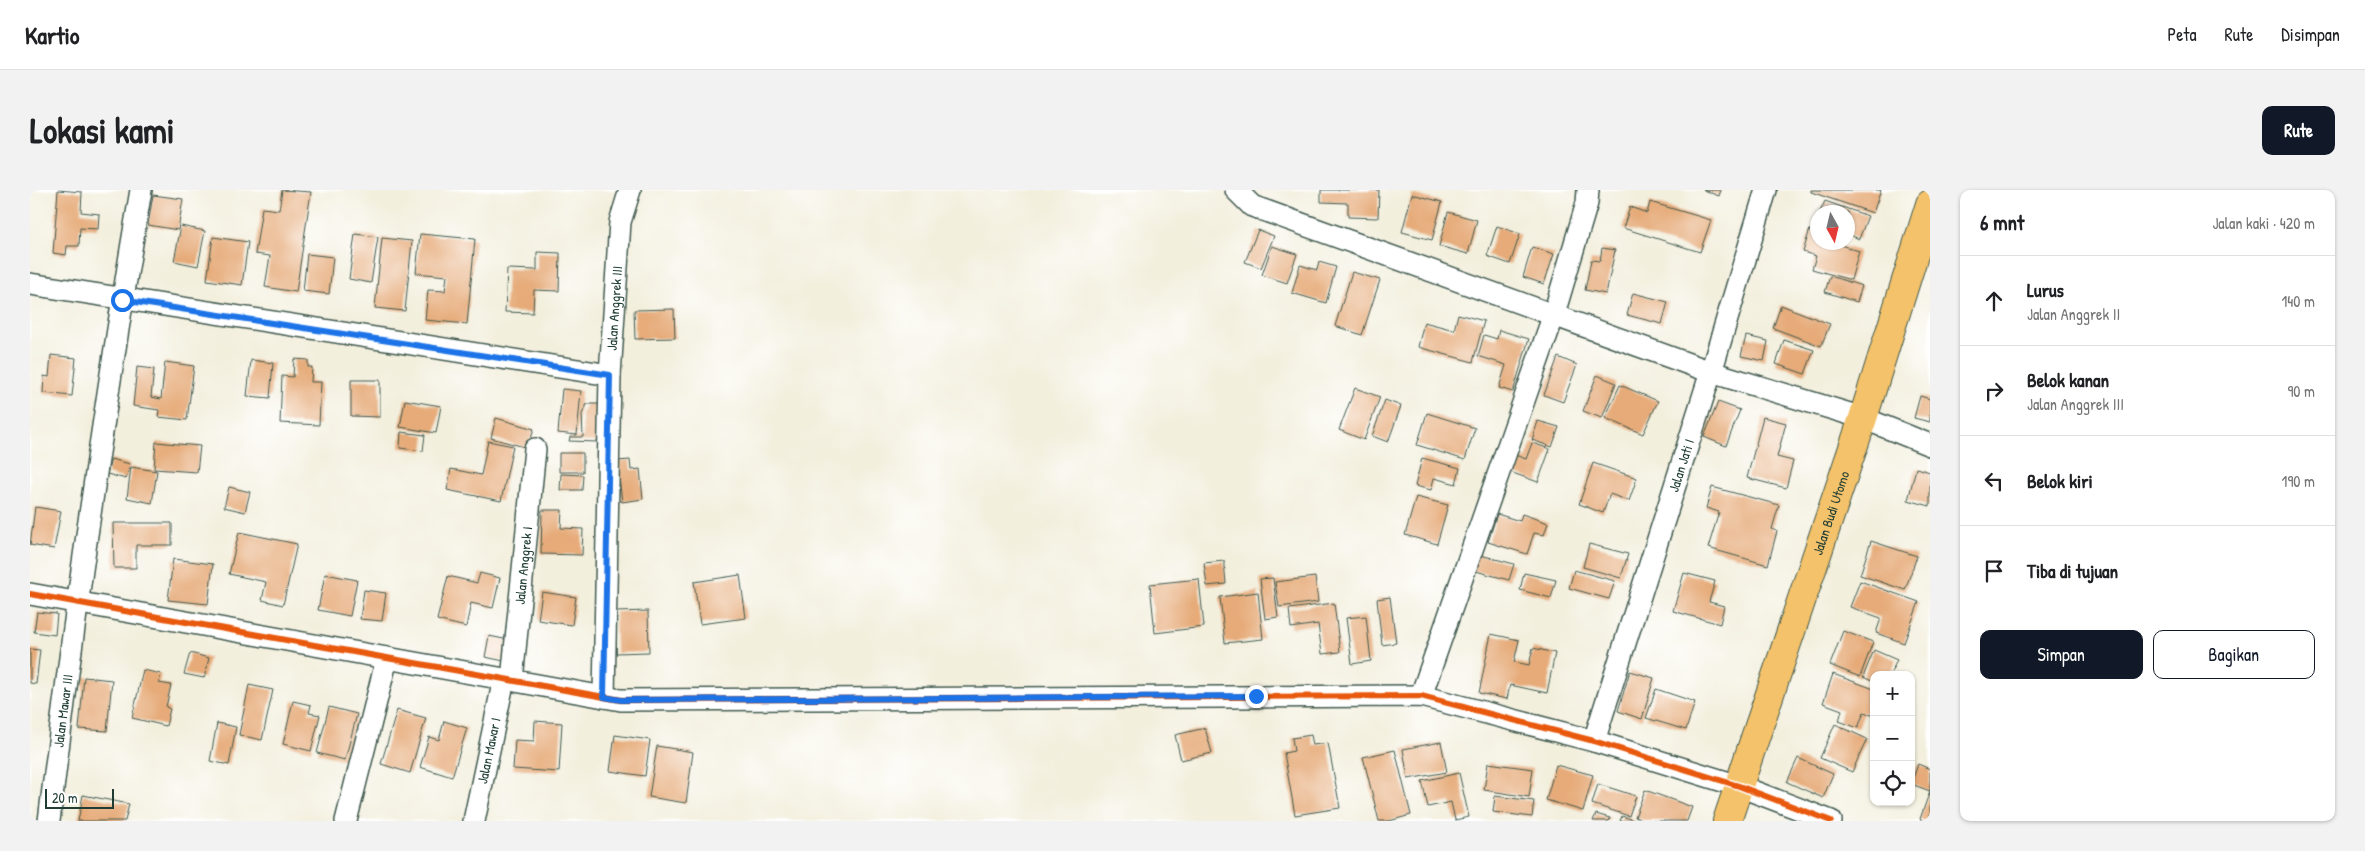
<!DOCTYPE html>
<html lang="id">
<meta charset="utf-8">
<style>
body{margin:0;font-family:"Patrick Hand",sans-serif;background:#f2f2f2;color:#202124}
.controls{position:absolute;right:15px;bottom:15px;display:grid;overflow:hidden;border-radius:10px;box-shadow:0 1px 4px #0004}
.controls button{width:45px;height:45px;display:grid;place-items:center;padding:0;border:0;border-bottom:1px solid #e0e0e0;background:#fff;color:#202124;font:25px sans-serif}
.compass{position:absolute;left:1780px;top:15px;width:45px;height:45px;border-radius:50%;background:#fff;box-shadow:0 1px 4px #0004;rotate:172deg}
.scale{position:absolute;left:15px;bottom:12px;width:69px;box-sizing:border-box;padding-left:5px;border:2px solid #1f3d34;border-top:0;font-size:14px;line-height:18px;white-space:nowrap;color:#1f3d34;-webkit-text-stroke:4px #fff;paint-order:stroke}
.stop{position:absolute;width:15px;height:15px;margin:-11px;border:4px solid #1a73e8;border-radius:50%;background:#fff}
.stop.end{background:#1a73e8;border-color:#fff;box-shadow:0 1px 5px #0008}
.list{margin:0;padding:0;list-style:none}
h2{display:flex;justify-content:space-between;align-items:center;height:65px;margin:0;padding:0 20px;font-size:21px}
h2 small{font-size:16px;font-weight:400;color:#757577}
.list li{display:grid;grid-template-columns:32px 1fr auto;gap:15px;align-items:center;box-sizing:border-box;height:90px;padding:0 20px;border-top:1px solid #e0e0e0}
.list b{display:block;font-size:19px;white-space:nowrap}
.list p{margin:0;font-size:16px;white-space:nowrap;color:#757577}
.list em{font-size:16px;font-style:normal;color:#757577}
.actions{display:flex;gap:10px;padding:15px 20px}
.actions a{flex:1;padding:11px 0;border:1px solid #111827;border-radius:10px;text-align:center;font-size:18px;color:#111827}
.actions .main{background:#111827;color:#fff}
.icon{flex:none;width:28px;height:28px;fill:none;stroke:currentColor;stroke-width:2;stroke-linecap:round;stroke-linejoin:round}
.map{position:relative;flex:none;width:1900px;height:631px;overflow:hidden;border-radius:10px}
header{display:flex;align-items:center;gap:30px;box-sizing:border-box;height:70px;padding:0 25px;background:#fff;border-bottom:1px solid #e0e0e0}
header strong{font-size:24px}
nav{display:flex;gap:28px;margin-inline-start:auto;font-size:18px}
.intro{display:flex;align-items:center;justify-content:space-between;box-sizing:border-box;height:120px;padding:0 30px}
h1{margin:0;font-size:35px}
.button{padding:12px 22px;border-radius:10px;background:#111827;color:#fff;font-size:18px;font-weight:700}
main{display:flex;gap:30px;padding:0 30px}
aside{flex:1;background:#fff;border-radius:10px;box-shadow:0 1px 4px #0004}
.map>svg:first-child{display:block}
.building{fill:#e6ab79}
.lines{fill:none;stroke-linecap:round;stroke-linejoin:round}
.minor-casing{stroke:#3f584d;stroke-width:24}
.primary-casing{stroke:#3f584d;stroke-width:30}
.minor{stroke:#fff;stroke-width:21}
.primary{stroke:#f4c26a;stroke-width:28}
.cycleway-casing{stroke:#fff;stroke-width:9}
.cycleway{stroke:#e8590c;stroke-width:6}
.route{stroke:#1a73e8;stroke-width:6}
.labels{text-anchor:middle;stroke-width:4;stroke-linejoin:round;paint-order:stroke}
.street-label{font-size:14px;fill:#1f3d34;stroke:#fff}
</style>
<header>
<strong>Kartio</strong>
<nav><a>Peta</a><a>Rute</a><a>Disimpan</a></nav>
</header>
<div class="intro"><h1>Lokasi kami</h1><a class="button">Rute</a></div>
<main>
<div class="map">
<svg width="1900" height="631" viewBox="0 0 1900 631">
<rect width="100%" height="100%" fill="#fff"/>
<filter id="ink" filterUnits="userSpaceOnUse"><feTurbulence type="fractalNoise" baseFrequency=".02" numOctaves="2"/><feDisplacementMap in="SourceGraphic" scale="10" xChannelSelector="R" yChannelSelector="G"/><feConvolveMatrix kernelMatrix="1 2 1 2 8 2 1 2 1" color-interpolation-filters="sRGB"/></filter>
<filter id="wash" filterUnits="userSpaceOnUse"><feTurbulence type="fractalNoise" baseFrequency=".0096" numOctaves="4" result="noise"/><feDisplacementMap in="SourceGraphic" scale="20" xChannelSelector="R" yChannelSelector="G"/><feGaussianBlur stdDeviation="1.12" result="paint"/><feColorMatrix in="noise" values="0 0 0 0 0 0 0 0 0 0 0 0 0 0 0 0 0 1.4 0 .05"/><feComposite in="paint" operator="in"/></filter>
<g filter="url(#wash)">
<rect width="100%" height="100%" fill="#f3efdd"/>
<g id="blocks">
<!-- building -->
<path class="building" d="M28,0L52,2L51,22L69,24L68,39L50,38L49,56H37L36,65L23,63Z
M252,0L281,2L266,102L235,97L240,66L225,64L232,18L249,20Z
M1291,0H1349L1348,28L1318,27V13L1291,12Z
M1673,0H1691L1689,6Z
M1781,0H1851L1843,23L1781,2Z
M1382,4L1412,12L1402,50L1372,42Z
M123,5L153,9L148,40L118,35Z
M1795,11L1838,26L1829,49L1818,44V22H1790Z
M1620,12L1681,30L1670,62L1593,38L1600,17L1617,23Z
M1418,22L1447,30L1438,64L1409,56Z
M151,36L175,41L168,76L144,71Z
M1467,36L1490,44L1480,74L1457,66Z
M1780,39L1788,41V52H1810V55L1829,61L1821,90L1782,79L1786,66L1773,62Z
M1228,40L1244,46L1231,78L1215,72Z
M325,44L348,47L341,93L319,89Z
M390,44L445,49L437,134L395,130L398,100L415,101L417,86L386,83Z
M183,47L218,52L212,95L177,90Z
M352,48L382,51L375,121L345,118Z
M1242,56L1267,64L1257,93L1232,85Z
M1502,57L1524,64L1514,94L1493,87Z
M1572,58L1585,60L1576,104L1555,100L1561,70L1570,71Z
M507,62L530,63L529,101L504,100L503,123L475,122L477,79L507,80Z
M277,64L303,67L299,104L273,101Z
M1289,72L1306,77L1296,113L1262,103L1270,75L1287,80Z
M1322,82L1350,90L1332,145L1305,136Z
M1800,86L1832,96L1827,112L1795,102Z
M1603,103L1638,112L1632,134L1597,125Z
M1751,115L1800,134L1791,156L1743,138Z
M644,119L645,148L605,149L604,120Z
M1428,124L1454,131L1443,172L1388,157L1394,132L1424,140Z
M1469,140L1499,149L1483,202L1469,198L1476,175L1448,166L1454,145L1467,149Z
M1716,146L1738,151L1734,171L1711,166Z
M1754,150L1784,160L1775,184L1746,174Z
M21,165L46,168L42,206L13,203L14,186L19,187Z
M1528,167L1547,175L1533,212L1514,205Z
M264,169L278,170V177H282L281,192H291L289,235L250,233L252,186L263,187Z
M221,170L243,173L240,208L217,206Z
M135,172L164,176L157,230L128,227L129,220L103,216L107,177L124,179L121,207L131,209Z
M1567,185L1586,193L1572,228L1553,221Z
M321,190H350V227L321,226Z
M1590,195L1628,211L1613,244L1575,228Z
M1325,198L1350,207L1334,250L1309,240Z
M532,199L551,201L547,245L528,243Z
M1890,206L1900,209V232L1884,228Z
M375,210L411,216L406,243L370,237Z
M1355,210L1371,216L1358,252L1342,246Z
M1688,212L1710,220L1696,256L1674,247Z
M557,214H569L568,252L539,251L540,247H553L552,224Z
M1397,223L1445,238L1435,270L1387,255Z
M1733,227L1756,233L1747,267L1763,271L1756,298L1717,288Z
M466,228L504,239L498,258L461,248Z
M1508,231L1529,237L1522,257L1502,250Z
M371,242L395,245L393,261L370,258Z
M458,251L483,256L471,311L417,300L421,279L451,285Z
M126,252L170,256L167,282L124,279Z
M1502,253L1520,259L1508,292L1477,281L1482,264L1496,269Z
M529,263H553V282H529Z
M1392,268L1430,278L1426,294L1404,288L1401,300L1385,296Z
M81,269L100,274L96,289L77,284Z
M600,270L601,280L610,279L613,309L592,312L587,271Z
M1563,273L1607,288L1599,311L1580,304L1573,323L1549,314Z
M101,277L127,281L122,313L97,308Z
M1886,278L1900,282V316L1878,310Z
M531,284L553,285L552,300H530Z
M199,297L220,302L215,322L194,317Z
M1682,297L1749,315L1742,339L1747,341L1738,375L1678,358L1689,322L1676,318Z
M1386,307L1418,315L1407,354L1375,345Z
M5,317L31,321L24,359L0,355Z
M512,320H532L531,338L553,339L552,365L511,364Z
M1467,324L1490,331L1492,324L1518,333L1514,345L1504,343L1497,364L1458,352Z
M83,333H142V355H106V378H84Z
M209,342L267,354L253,415L232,410L236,392L199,384Z
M1841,351L1887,366L1875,400L1830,385Z
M1559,354L1598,364L1591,388L1553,377Z
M1447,364L1484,374L1479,390L1442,380Z
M143,369L183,374L178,414L138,410Z
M1194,371L1196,394L1177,396L1174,373Z
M1544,380L1585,391L1579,409L1539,398Z
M450,383L470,388L463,418L441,413L436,437L407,430L418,386L447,393Z
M1494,383L1526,390L1521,408L1490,400Z
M1654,383L1685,391L1679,412L1694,416L1690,434L1643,421Z
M295,384L327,390L320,426L288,420Z
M710,385L716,428L670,434L664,392Z
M1285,387L1288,412L1249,417L1245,392Z
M1243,388L1248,427L1235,429L1230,389Z
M1169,389L1174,437L1125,443L1120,394Z
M1830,391L1889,412L1874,453L1846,443L1851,428L1820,417Z
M334,400L356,403L352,431L330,429Z
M512,402L546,407L542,435L508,430Z
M1228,402L1233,449L1195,453L1190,407Z
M1360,407L1366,453L1352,455L1347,409Z
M1304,413L1310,462L1292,464L1288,434L1261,438L1259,419Z
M618,421L619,462L586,463L585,422Z
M7,422L27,424L25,445L4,442Z
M1336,426L1341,471L1322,474L1316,428Z
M1813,441L1843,452L1830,487L1800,475Z
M1461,444L1489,450L1484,472L1499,475L1503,458L1525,463L1517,503L1480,495L1477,509L1449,503Z
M459,446L479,450L474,471L455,467Z
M0,459L10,460L6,494L0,493Z
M1844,460L1867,470L1860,485H1844V492L1833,487Z
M160,463L179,468L174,488L154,484Z
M113,480L131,484L129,493L141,495L136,517L140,519L136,536L102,528Z
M1600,481L1624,488L1612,529L1588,521Z
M1803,484L1844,499V526L1834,522L1828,538L1809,531L1812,520L1793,513Z
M54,487L82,490L77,541L49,539Z
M219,495L243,500L232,550L209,545Z
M1626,499L1665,512L1656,540L1616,528Z
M263,511L281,515L279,523L290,525L281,561L253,554Z
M299,517L327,524L315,570L287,563Z
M367,520L396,528L380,583L351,574Z
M414,531L437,538L422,587L390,577L399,547L409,550Z
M505,531L532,533L529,582L483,579L485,550L504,551Z
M187,533L206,537L199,575L180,571Z
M1805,534L1837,549L1822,582L1790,568Z
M1175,538L1182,563L1151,570L1145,545Z
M585,545L620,550L615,586L580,581Z
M1281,545L1283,555L1298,553L1310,618L1265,625L1254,563L1264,561L1262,548Z
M1411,552L1417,582L1378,589L1373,559Z
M627,556L663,562L656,613L619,607Z
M1365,560L1381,625L1359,631H1349L1333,567Z
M1768,568L1803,584L1793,608L1757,592Z
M1458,573L1503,579L1499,607L1454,600Z
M1888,574L1900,579V601L1881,594Z
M1526,575L1563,585L1553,621L1516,610Z
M1429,583L1439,627L1425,630L1421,612L1398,617L1392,591Z
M1568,594L1606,606L1599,626L1562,614Z
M1615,600L1662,617L1657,631H1616L1605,627Z
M1900,601V631H1894L1890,629Z
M53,605L99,614L95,631H48Z
M1465,606L1504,611L1502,627L1463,622Z
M1566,624L1580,628L1579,631H1563Z
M1592,626L1606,631H1590Z"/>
</g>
</g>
<g filter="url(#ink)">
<use href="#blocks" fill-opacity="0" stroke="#3f584d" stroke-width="1"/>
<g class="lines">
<defs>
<g id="minor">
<path d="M1206,0L1222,16L1681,182L1833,228L1900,255"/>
<path d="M0,94L580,185"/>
<path d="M0,404L591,510L1391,506L1564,551L1709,596L1801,631"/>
<path id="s1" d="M482,490L505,259"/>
<path d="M1391,506L1523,127L1557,13L1558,0"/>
<path id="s2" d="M574,507L580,185L590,32L600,0"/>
<path id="s3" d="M1564,551L1681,182L1736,0"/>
<path id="s4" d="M19,631C45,420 75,210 111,0"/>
<path d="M316,631L357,468"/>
<path id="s5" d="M444,631L474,489"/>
</g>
<g id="primary">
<path id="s6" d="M1697,631L1833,228L1900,14"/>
</g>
</defs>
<!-- minor casing -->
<use href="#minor" class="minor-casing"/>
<!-- primary casing -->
<use href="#primary" class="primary-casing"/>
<!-- minor -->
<use href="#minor" class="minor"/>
<!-- primary -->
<use href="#primary" class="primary"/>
<defs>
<path id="cycleway" d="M0,404L591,510L1391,506L1564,551L1709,596L1801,631"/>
</defs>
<!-- cycleway casing -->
<use href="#cycleway" class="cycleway-casing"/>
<!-- cycleway -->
<use href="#cycleway" class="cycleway"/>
</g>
</g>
<g class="lines" filter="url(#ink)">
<!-- route -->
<path class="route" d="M92,110L580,185L574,507L591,510L1226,506"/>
</g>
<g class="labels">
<!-- street labels -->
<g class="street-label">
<text dy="5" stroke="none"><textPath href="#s2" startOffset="389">Jalan Anggrek III</textPath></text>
<text dy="5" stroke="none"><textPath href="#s3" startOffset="289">Jalan Jati I</textPath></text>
<text dy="5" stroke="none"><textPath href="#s6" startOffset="325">Jalan Budi Utomo</textPath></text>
<text dy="5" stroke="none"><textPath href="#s1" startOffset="115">Jalan Anggrek I</textPath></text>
<text dy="5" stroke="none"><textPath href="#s4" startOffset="111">Jalan Mawar III</textPath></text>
<text dy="5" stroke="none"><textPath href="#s5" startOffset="72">Jalan Mawar I</textPath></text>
</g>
</g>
</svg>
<div class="controls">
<button>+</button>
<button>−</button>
<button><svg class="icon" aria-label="locate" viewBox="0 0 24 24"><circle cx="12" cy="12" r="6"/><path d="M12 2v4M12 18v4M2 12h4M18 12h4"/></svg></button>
</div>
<svg class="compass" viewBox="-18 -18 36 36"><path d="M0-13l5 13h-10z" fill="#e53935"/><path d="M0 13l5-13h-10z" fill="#757577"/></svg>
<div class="scale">20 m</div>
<div class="stop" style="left:92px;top:110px"></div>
<div class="stop end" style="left:1226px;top:506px"></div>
</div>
<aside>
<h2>6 mnt<small>Jalan kaki · 420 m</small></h2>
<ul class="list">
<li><svg class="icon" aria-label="ahead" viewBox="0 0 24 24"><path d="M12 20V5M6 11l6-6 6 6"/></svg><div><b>Lurus</b><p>Jalan Anggrek II</p></div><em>140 m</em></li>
<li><svg class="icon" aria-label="right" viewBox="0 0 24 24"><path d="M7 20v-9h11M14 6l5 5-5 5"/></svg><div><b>Belok kanan</b><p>Jalan Anggrek III</p></div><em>90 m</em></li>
<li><svg class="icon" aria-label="left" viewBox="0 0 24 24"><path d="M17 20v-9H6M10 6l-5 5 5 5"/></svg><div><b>Belok kiri</b></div><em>190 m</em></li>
<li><svg class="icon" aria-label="arrive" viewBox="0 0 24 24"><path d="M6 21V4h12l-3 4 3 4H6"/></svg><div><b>Tiba di tujuan</b></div></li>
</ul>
<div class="actions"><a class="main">Simpan</a><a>Bagikan</a></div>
</aside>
</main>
